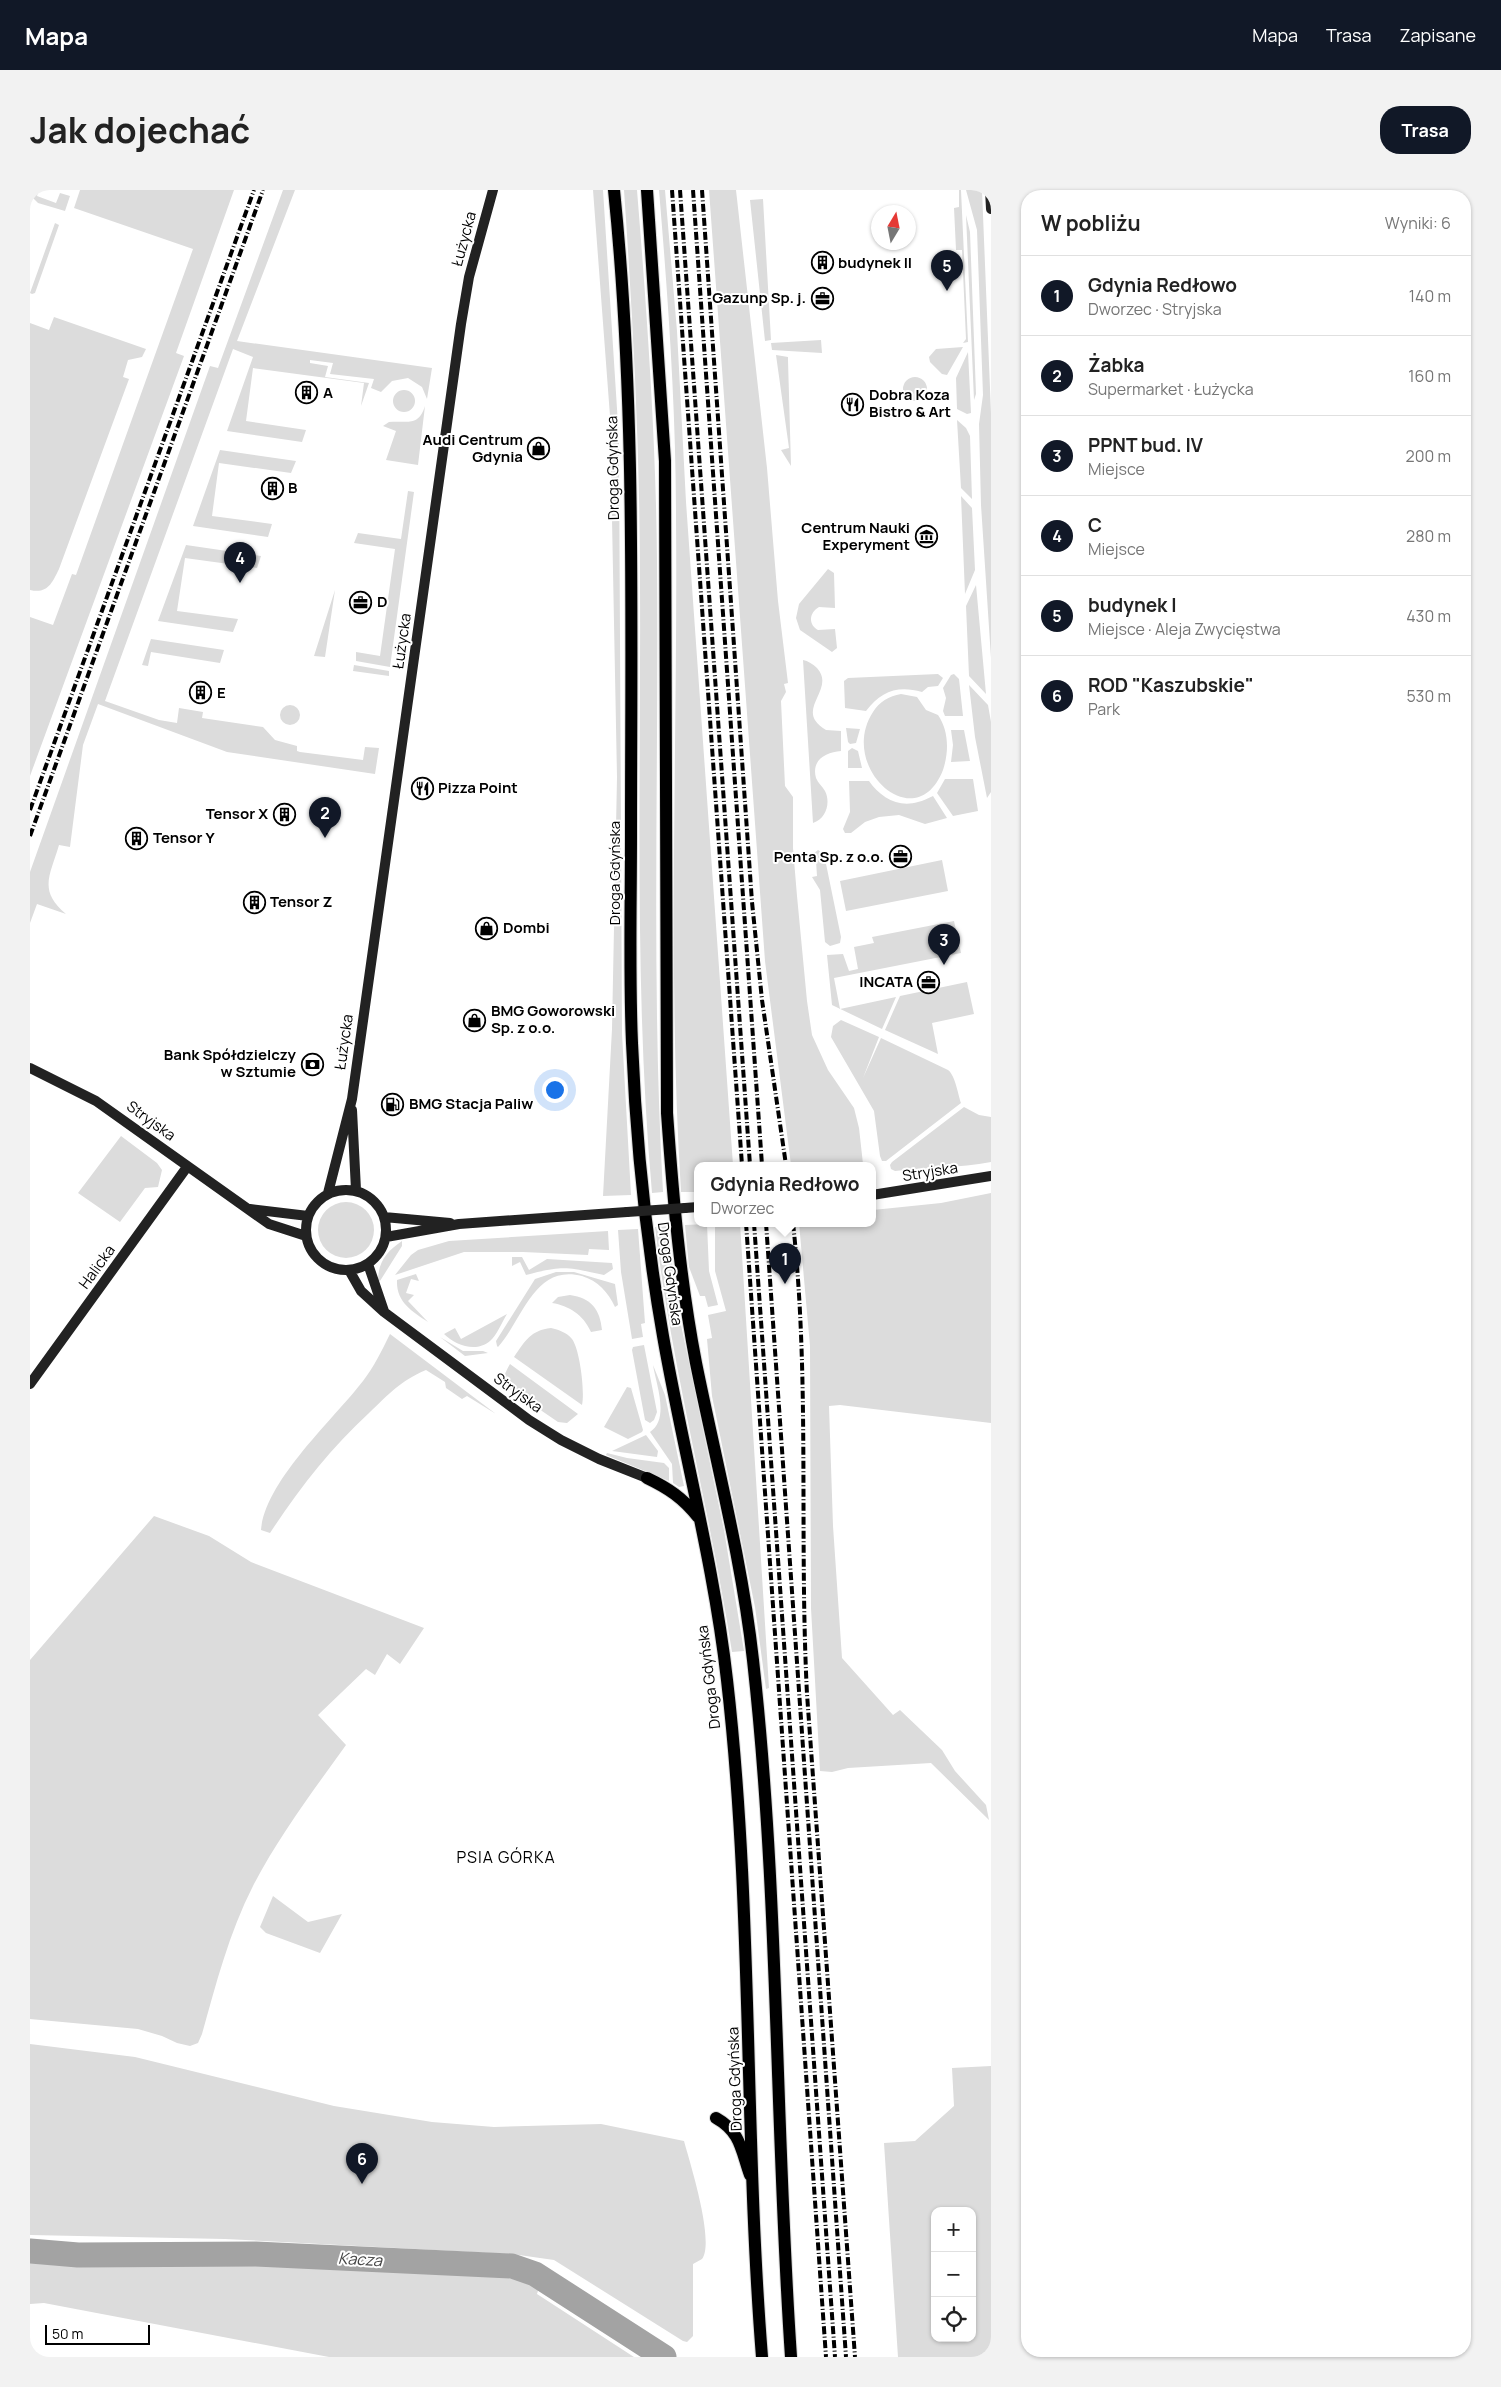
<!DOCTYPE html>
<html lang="pl">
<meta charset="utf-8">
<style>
body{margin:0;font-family:Manrope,sans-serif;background:#f2f2f2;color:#222}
.controls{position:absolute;right:15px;bottom:15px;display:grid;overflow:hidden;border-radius:10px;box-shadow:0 1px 4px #0004}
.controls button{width:45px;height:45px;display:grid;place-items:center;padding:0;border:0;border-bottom:1px solid #e0e0e0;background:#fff;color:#222;font:25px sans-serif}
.compass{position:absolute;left:841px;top:15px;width:45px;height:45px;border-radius:50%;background:#fff;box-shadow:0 1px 4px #0004;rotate:10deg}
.scale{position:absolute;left:15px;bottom:12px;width:105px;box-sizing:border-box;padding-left:5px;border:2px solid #000;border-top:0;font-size:14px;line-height:18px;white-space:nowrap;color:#000;-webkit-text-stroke:4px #fff;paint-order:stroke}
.you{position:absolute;left:524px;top:899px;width:18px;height:18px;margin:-12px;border:4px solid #fff;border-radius:50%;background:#1a73e8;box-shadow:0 0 0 8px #1a73e833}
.badge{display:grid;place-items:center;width:32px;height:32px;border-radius:50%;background:#111827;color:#fff;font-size:16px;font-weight:700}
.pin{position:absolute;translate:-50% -41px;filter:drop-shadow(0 1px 2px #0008)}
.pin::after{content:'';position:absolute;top:26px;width:18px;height:15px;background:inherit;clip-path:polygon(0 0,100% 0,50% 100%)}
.popup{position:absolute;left:664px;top:972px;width:182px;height:65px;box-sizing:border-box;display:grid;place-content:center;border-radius:10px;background:#fff;filter:drop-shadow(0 1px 4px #0005);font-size:16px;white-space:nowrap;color:#767676}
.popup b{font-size:19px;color:#222}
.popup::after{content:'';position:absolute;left:50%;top:100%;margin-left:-10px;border:10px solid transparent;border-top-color:#fff}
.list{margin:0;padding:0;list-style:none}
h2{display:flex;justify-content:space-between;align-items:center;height:65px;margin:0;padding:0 20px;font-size:21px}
h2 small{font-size:16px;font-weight:400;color:#767676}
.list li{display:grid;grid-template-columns:32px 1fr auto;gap:15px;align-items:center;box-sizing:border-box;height:80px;padding:0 20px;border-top:1px solid #e0e0e0}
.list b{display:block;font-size:19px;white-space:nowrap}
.list p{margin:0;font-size:16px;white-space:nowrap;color:#767676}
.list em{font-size:16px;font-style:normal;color:#767676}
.icon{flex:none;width:28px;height:28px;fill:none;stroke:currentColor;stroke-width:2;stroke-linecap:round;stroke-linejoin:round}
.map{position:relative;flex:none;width:961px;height:2167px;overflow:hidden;border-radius:20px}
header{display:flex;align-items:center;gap:30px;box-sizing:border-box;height:70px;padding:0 25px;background:#111827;color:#fff}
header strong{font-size:24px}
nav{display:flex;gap:28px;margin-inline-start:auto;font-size:18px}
.intro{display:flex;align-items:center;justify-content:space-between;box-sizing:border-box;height:120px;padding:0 30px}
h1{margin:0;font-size:35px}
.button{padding:12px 22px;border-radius:20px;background:#111827;color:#fff;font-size:18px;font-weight:700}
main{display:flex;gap:30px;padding:0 30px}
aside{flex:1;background:#fff;border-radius:20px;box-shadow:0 1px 4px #0004}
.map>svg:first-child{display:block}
.green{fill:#dcdcdc;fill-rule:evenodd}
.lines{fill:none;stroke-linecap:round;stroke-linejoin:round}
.river{stroke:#a3a3a3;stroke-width:25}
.primary-casing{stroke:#dbdbdb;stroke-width:14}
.secondary{stroke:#222;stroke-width:10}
.primary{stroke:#000;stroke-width:12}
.rail{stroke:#000;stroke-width:4;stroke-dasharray:8 2.5 1 2.5;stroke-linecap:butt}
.secondary-bridge{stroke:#222;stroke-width:10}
.labels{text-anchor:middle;stroke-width:4;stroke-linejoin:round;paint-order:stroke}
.street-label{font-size:15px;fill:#000;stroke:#fff}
.poi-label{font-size:15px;font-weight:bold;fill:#000;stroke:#fff;text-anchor:start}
.neighbourhood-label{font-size:16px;letter-spacing:1px;fill:#000;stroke:#fff}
.water-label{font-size:16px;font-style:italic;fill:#444;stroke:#fff}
</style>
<header>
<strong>Mapa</strong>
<nav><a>Mapa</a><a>Trasa</a><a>Zapisane</a></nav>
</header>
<div class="intro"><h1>Jak dojechać</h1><a class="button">Trasa</a></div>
<main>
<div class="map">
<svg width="961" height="2167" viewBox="0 0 961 2167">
<rect width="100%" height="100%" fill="#fff"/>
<!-- green -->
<path class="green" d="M1,0H9L7,6L26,13L30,3L40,6L35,21L8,13L0,5Z
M50,0H204L146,163L154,166L0,586V427L23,435L42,384L46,385L163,59L44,18Z
M253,0H265L207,151L402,178L397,209L392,197L378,188L362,191L351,202L341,198L344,189L300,184L303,173L280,170V173L298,176L295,187L339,193L331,216L334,193L223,178L216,231L276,240L272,252L197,241L223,167L203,159L75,511L129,530L147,533L149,518L173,522L172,528L233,537L245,550L267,556V561L270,562L333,570L335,557L349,558L345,584L197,562L68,514L53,555L40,657L29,655C20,686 8,700 36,724L7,714L0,733V682L180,176L188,178Z
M563,0H573L589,250L592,844L601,1005L573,1006L582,839L587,587L580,226Z
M594,0H607C617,124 626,248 627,372C629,582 621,792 633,1002L622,1003C604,800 611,596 610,393C610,261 603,131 594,0Z
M629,0H635L647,141L656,312L703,975H668L667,1002H651C637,778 648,552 646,327C646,218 638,108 629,0Z
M679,0H706L737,278L748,411L758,493L754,494L756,502L751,511L755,596L763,607V658L767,706L777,811L782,845L798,880L824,918L829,938L833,974L828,975H761L735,771Z
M929,0H931L938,152L933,153L936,149L932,60H926L924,18L929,17Z
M936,0H952L961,223V468L951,315L949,234L953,205L947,40Z
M733,9L741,150L735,151L720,10Z
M936,25L940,42L946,204L944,210Z
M25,33L29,35L5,103L2,104L0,103Z
M24,127L116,159L112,167L98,170L93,187L99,189L29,379C22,393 18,404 0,400V133L19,140Z
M791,150L792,163L742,160L741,153Z
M933,157L917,185L912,184L900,172L899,167L906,159Z
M938,162L941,223L937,224L927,219L926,188Z
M746,165L758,167V170L761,276L751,260L759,258Z
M873 199a12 12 0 1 1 24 0a12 12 0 1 1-24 0Z
M363 211a11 11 0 1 1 22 0a11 11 0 1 1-22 0Z
M395,216L388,275L356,270L366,241L353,236L359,232C376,230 388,238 395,216Z
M927,230L936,238L940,246L942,309L931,298Z
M190,260L266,271L261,283L189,273L182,326L242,334L238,347L163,336Z
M378,301L384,302L360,477L326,471V462L350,466L365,359L324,353L328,343L371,349Z
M931,306L942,318L945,380L935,404Z
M156,355L231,366L227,378L155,368L147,421L208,429L203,442L128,431Z
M798,379L804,383L805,418L789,417C779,423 778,434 788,440L805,439L807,458L802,462L770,440L766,428L769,414Z
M946,395L956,504L939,486L936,416Z
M305,400L295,467L284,466Z
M121,449L194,460L190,473L121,462L118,476L112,475Z
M773,470C778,471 783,474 787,478C807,500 762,520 796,540L811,541V561C796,562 781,570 786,588C788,593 792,596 795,601C801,613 796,629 783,633Z
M324,475L359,481V486L323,481Z
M908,484L913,488L908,496L898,497L892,502C868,495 851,501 836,521L815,518L814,491L818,488Z
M924,484L929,489L933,526H915L913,521L916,508L913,498L921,485Z
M939,495L958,515L961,532V602L957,608L945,547Z
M871,504L887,507L896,520L908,525C919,541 919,562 913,580C886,649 807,577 843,522C849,512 859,506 871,504Z
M250 525a10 10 0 1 1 20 0a10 10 0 1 1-20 0Z
M816,538L830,539L826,553L820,554L818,552Z
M921,540H934L940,571L921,572L923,555Z
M822,558L828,561L832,578H818V561Z
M915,589H943L948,621L923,626L907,603Z
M819,591H839C850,607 868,618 888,612C893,611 898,608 903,606L917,628L895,634L869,625L849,627L835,632L821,643H815L813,639L820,622Z
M788,660L794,664L811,747L810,753L800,756L795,752L790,700L782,687L787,686L786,671L781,672L783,664Z
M912,670L918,701L816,721L810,691Z
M924,731L931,763L804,788L810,819L866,807L852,839L802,815L797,765L813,764L819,781L828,779L824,757L844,753L842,747Z
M937,792L944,824L902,833L908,864L855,840L870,806Z
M811,830L849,847L833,888L851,848L918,880C925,885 928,904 931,913L856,971H852L850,966L844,921L801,847L803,836Z
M934,917L949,925L961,927V972C929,978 897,977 865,981L861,979L860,975L862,972Z
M91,946L127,973L132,980L128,997L115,998L90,1032L48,1003Z
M961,1003V1233L810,1215L799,1216L803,1336L812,1468L863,1525L870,1520L912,1560L925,1581L956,1615L959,1630L901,1573L818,1578L802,1582L790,1581L781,1418L780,1156L769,1033H842L843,1020L911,1013Z
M288 1040a28 28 0 1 1 56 0a28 28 0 1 1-56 0Z
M686,1033H710L739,1498L736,1499L725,1417L682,1206L677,1149L682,1148L678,1125L696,1121L685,1081V1034Z
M677,1034L679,1081L688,1115L678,1117L675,1106H670L659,1077L655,1035Z
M637,1036L650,1130L694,1340L714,1461L702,1462C680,1320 642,1180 625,1037Z
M608,1039L615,1133L611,1134L613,1147L602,1149L591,1082L588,1040Z
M578,1041L579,1060L559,1059L558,1065L493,1062H434L365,1085L381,1065L388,1060L419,1051Z
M372,1051V1056L350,1091H348C348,1072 357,1061 372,1051Z
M482,1067H492L499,1080L517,1069L582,1073L583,1079L574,1085C537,1077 534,1075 496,1085L490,1072L482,1076Z
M526,1082H544L585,1094L588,1115L585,1117C578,1102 568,1091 552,1086C504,1073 492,1131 468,1157L467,1156L466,1151L505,1089Z
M386,1084L389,1091L381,1089L376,1103L384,1105L378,1111L398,1132C382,1121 366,1112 367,1090Z
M540,1105C561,1108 570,1119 572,1140L561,1142C553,1124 539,1116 522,1113L528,1107Z
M477,1124C472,1132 467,1145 460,1151C446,1163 425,1155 414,1144L425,1138L431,1149Z
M521,1138C529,1140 536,1142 542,1149C550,1160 555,1202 552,1215L484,1167C495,1151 501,1140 521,1138Z
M360,1144L466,1224L437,1206L432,1209L416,1198L415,1192L396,1180C370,1191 359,1204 339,1223C300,1259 269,1299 240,1343L231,1340C235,1291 303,1230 333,1191C344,1177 352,1160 360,1144Z
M410,1147L433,1161H453L458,1163L435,1166Z
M614,1155L627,1222L624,1230L620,1233L615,1230L602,1160L603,1157Z
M480,1174L548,1224L537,1233L528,1232L477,1197C472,1188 475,1183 480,1174Z
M623,1175L635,1205L654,1296L649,1297L643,1293L642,1274L620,1242C640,1229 626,1194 623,1175Z
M597,1197L601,1198L613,1240L612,1242L598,1249L574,1237Z
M616,1245L628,1261L627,1267L582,1261Z
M577,1263L597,1268L634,1273L639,1278V1291L576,1265Z
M124,1326L179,1346L221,1372L394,1438L370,1474L357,1464L345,1485L336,1479L288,1525L316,1555C283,1601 249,1646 223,1696C199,1743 186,1794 172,1844L168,1853L160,1856L147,1853L132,1846L108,1839L0,1829V1470Z
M243,1706L278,1732L312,1724L290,1763L236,1743L230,1737Z
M0,1854L105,1867L304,1916L402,1932L464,1937L571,1934L654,1951C660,1973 685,2052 672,2069L663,2074V2146L657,2152L653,2151L524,2070L482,2064L195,2049L0,2045Z
M961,1876V2167H868L854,1953L885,1951L924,1916L922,1878ZM905,2021H942V2148H905Z
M193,2068L324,2078L442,2080L493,2085L510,2094L507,2104L604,2167H299L14,2113L0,2114V2069Z"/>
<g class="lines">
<!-- river -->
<path class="river" d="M0,2061L48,2065L226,2064L482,2076L505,2084L634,2167"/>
<defs>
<path id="primary" d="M584,0C606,214 601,430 601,645C601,714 599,784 602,853C606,951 616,1049 633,1146C653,1261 684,1374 697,1490C723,1715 714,1942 732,2167
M617,0L635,271L637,923C643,1007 650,1090 666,1173C686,1272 712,1370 723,1470C749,1702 745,1935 761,2167
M617,1288C638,1298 653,1308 668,1327
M686,1928C711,1942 711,1960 720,1985"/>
</defs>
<!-- primary casing -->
<use href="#primary" class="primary-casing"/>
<!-- secondary -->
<path class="secondary" d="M960,0L961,19
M0,878L66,911L239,1034L276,1046
M322,920L326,1000
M276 1040a40 40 0 1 1 80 0a40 40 0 1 1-80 0Z
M298,1003L322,909L431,134L439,87L463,0
M842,1005L961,986
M655,1018L668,1017
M220,1019L278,1026
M354,1027L420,1033
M356,1047L429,1034L597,1022
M338,1074L354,1121
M319,1080L331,1101L354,1122L499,1230L531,1250L569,1269L617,1288
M0,1194L157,977"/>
<!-- primary -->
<use href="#primary" class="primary"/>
<!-- rail -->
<path class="rail" d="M642,0L712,975
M650,0L720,975
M663,0L732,975
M672,0L722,712L732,810L756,975
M0,620L224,0
M0,646L233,0
M716,1033L796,2167
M724,1033L805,2167
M736,1033L816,2167
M763,1033C780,1189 769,1347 777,1504L825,2167"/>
<!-- secondary-bridge -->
<path class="secondary-bridge" d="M597,1022L655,1018"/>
</g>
<!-- icons -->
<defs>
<symbol id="building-ring" viewBox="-11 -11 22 22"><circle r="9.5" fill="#fff" stroke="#000" stroke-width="1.5"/><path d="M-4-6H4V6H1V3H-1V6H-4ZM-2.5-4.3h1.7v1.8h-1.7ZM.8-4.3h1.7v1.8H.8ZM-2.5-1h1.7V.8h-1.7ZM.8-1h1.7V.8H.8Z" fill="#000"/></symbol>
<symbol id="office-ring" viewBox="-11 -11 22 22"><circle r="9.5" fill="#fff" stroke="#000" stroke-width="1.5"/><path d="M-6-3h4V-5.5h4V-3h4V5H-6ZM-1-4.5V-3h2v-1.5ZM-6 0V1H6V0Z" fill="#000"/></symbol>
<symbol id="restaurant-ring" viewBox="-11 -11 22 22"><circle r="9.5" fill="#fff" stroke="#000" stroke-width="1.5"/><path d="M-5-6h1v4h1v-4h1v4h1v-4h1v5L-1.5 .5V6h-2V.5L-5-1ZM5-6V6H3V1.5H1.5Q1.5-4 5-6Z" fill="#000"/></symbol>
<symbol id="shop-ring" viewBox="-11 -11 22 22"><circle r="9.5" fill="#fff" stroke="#000" stroke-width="1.5"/><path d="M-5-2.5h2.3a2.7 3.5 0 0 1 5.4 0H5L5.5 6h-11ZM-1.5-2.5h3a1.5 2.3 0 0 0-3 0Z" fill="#000"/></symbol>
<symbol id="museum-ring" viewBox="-11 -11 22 22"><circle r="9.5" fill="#fff" stroke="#000" stroke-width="1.5"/><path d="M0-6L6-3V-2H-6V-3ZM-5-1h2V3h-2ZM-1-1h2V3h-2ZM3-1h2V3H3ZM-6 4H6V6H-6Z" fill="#000"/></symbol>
<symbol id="bank-ring" viewBox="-11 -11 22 22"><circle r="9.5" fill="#fff" stroke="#000" stroke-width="1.5"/><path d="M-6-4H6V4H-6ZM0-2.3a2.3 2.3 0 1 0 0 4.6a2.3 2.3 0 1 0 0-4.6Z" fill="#000"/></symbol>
<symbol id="fuel-ring" viewBox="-11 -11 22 22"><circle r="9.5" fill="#fff" stroke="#000" stroke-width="1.5"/><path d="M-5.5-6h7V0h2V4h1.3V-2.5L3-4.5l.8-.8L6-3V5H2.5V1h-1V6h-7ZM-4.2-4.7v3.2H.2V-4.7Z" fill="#000"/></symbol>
</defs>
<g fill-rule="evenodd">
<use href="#building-ring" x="780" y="60" width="25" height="25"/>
<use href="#office-ring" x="780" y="96" width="25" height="25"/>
<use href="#building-ring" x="264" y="190" width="25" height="25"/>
<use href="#restaurant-ring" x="810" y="202" width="25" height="25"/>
<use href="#shop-ring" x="496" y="246" width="25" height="25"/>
<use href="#building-ring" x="230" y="286" width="25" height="25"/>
<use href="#museum-ring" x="884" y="334" width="25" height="25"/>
<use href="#office-ring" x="318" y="400" width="25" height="25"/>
<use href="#building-ring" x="158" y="490" width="25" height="25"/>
<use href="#restaurant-ring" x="380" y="586" width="25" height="25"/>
<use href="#building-ring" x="242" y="612" width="25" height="25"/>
<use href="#building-ring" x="94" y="636" width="25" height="25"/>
<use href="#office-ring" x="858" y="654" width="25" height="25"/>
<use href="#building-ring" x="212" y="700" width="25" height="25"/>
<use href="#shop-ring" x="444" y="726" width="25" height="25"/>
<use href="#office-ring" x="886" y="780" width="25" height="25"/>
<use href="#shop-ring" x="432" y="818" width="25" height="25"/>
<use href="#bank-ring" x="270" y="862" width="25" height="25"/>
<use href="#fuel-ring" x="350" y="902" width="25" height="25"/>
</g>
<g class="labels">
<!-- street labels -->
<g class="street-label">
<text transform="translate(434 49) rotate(-75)" y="5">Łużycka</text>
<text transform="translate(583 278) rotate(-91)" y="5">Droga Gdyńska</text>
<text transform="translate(372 451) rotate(-82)" y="5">Łużycka</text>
<text transform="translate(585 683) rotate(-90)" y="5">Droga Gdyńska</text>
<text transform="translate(314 852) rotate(-82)" y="5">Łużycka</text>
<text transform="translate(121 931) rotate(36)" y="5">Stryjska</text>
<text transform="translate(900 982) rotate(-9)" y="5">Stryjska</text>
<text transform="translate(67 1077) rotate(-54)" y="5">Halicka</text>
<text transform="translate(640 1084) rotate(82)" y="5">Droga Gdyńska</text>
<text transform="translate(488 1203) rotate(36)" y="5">Stryjska</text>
<text transform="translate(679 1487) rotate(-97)" y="5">Droga Gdyńska</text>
<text transform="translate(705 1889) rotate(-92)" y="5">Droga Gdyńska</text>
</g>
<!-- poi labels -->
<g class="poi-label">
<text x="808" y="78">budynek II</text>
<text x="776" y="113" text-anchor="end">Gazunp Sp. j.</text>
<text x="293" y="208">A</text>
<text x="839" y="210">Dobra Koza<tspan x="839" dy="17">Bistro &amp; Art</tspan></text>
<text x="493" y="255" text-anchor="end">Audi Centrum<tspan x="493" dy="17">Gdynia</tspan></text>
<text x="258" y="303">B</text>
<text x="880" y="343" text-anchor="end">Centrum Nauki<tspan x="880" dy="17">Experyment</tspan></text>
<text x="347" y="417">D</text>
<text x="187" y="508">E</text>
<text x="408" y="603">Pizza Point</text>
<text x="238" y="629" text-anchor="end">Tensor X</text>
<text x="123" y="653">Tensor Y</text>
<text x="854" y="672" text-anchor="end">Penta Sp. z o.o.</text>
<text x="240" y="717">Tensor Z</text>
<text x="473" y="743">Dombi</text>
<text x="883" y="797" text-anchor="end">INCATA</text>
<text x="461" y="826">BMG Goworowski<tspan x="461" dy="17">Sp. z o.o.</tspan></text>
<text x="266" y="870" text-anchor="end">Bank Spółdzielczy<tspan x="266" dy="17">w Sztumie</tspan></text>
<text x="379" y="919">BMG Stacja Paliw</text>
</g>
<!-- neighbourhood labels -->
<g class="neighbourhood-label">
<text x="476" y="1673">PSIA GÓRKA</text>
</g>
<!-- water labels -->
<g class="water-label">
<text transform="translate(330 2069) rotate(3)" y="6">Kacza</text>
</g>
</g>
</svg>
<div class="controls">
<button>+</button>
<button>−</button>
<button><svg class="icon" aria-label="locate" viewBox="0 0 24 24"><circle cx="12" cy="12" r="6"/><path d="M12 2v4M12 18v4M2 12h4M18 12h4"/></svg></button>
</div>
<svg class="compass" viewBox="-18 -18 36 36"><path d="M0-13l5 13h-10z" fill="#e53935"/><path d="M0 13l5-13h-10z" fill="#767676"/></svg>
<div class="scale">50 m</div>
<div class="you"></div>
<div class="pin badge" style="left:755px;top:1094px">1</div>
<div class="popup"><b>Gdynia Redłowo</b>Dworzec</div>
<div class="pin badge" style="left:295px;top:648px">2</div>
<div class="pin badge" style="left:914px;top:775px">3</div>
<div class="pin badge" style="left:210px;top:393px">4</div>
<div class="pin badge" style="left:917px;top:101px">5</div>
<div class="pin badge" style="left:332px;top:1994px">6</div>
</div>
<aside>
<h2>W pobliżu<small>Wyniki: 6</small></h2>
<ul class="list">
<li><span class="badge">1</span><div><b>Gdynia Redłowo</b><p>Dworzec · Stryjska</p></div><em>140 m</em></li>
<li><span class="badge">2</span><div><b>Żabka</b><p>Supermarket · Łużycka</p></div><em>160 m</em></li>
<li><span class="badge">3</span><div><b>PPNT bud. IV</b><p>Miejsce</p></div><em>200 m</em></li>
<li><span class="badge">4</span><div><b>C</b><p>Miejsce</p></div><em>280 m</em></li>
<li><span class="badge">5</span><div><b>budynek I</b><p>Miejsce · Aleja Zwycięstwa</p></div><em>430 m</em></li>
<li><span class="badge">6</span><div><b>ROD &quot;Kaszubskie&quot;</b><p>Park</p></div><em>530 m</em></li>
</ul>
</aside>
</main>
